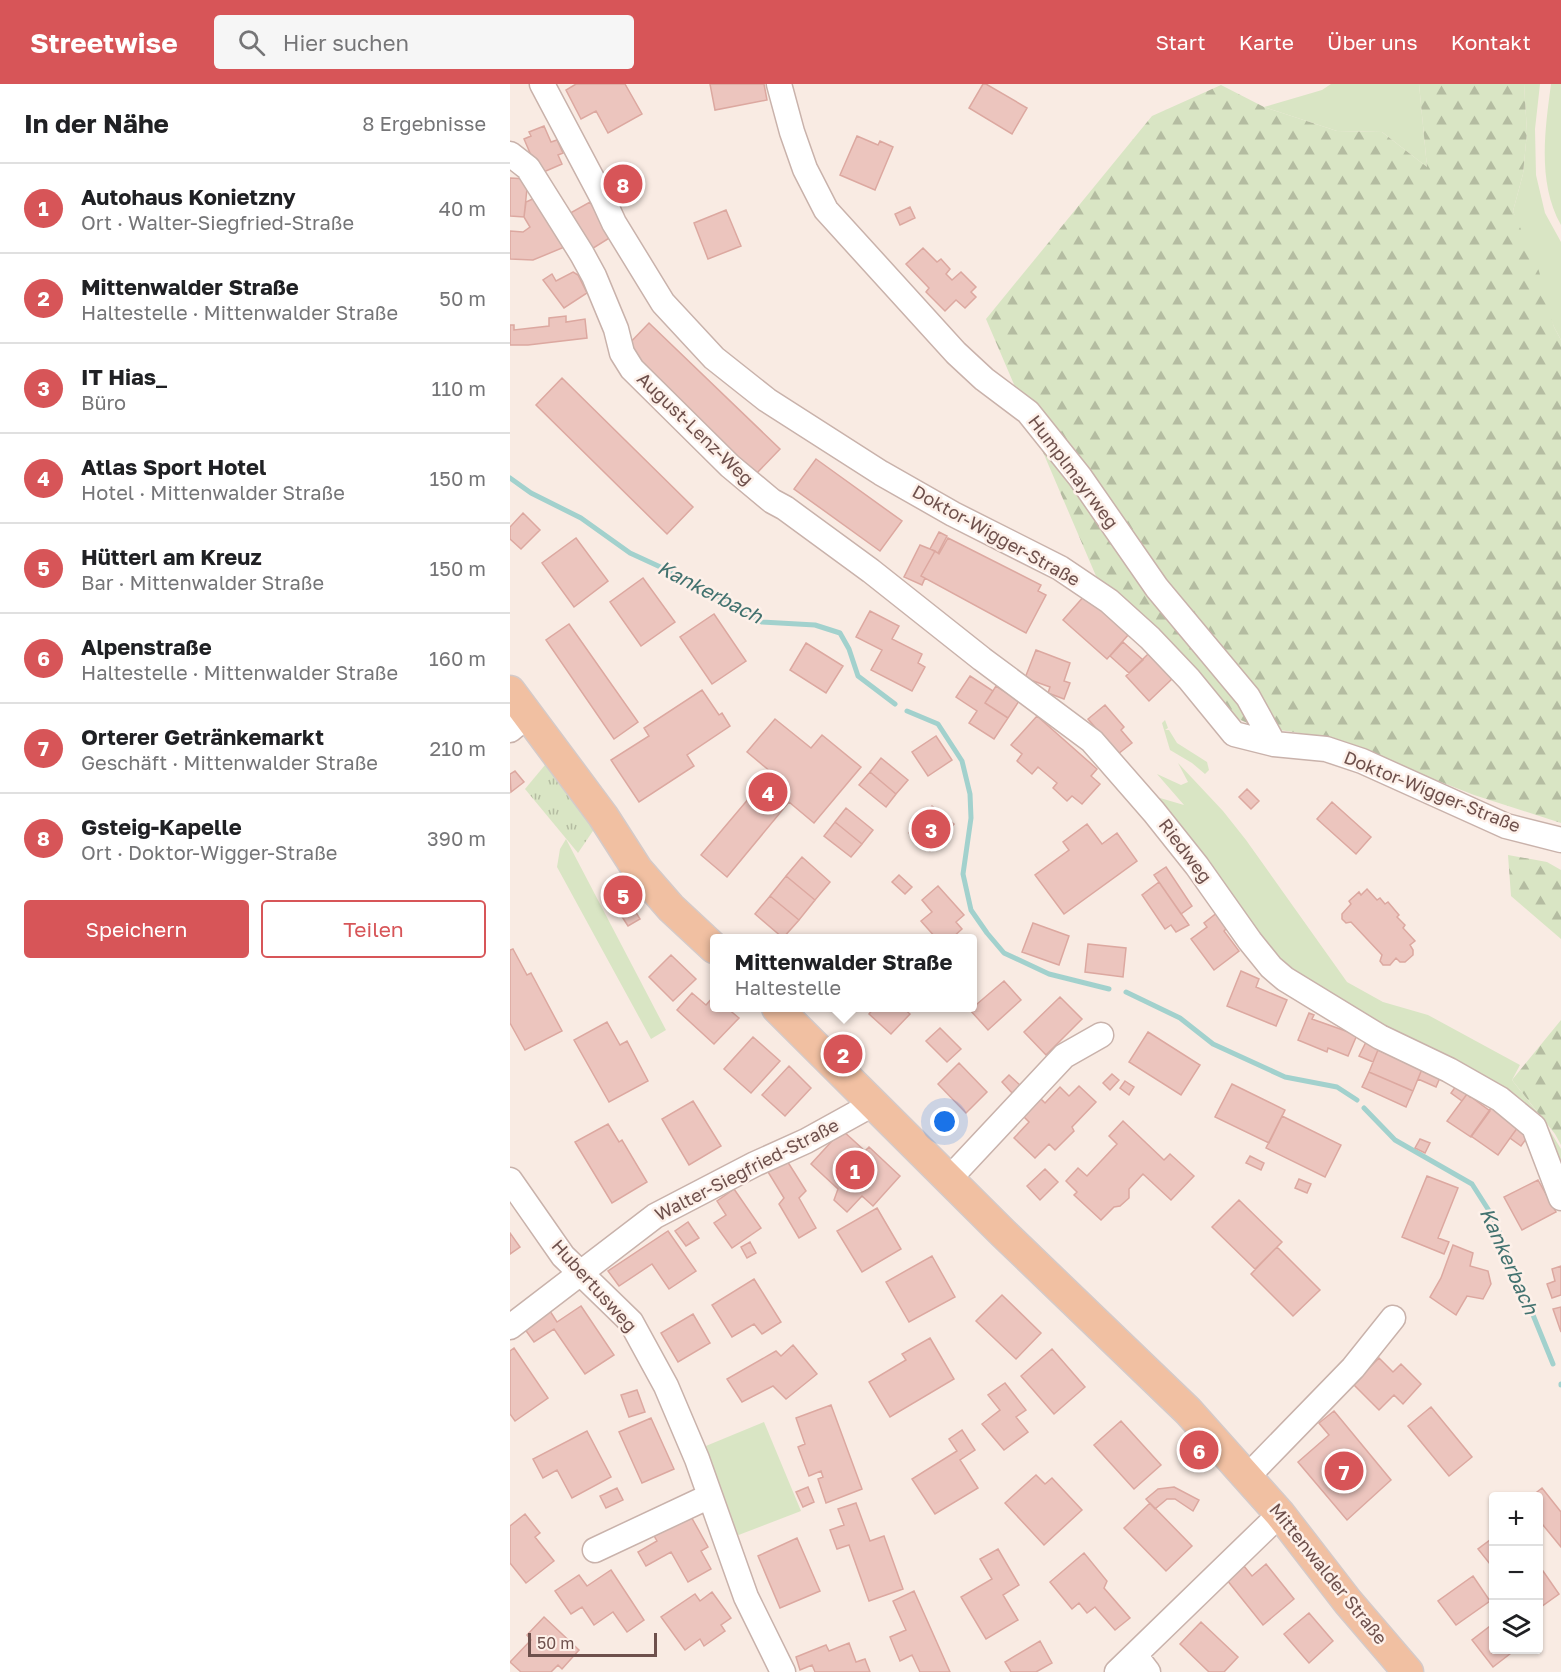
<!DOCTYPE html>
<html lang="de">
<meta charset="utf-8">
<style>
body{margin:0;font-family:"Golos Text",sans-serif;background:#f6f6f6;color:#202124}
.controls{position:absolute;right:18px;bottom:18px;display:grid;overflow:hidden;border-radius:6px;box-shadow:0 2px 4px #0004}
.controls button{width:54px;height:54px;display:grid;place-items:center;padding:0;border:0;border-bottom:2px solid #e0e0e0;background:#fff;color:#202124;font:30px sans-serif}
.scale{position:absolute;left:18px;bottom:15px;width:129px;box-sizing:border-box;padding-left:6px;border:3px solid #6e504c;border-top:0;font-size:16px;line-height:21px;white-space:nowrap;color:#6e504c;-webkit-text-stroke:4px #fdf0e9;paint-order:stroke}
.you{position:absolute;left:435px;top:1038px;width:21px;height:21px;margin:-15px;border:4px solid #fff;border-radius:50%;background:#1a73e8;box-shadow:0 0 0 9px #1a73e833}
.badge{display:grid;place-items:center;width:39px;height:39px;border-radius:50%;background:#d75558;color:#fff;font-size:20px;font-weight:700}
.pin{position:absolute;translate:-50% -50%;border:3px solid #fff;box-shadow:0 2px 6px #0006}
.popup{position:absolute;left:200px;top:850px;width:267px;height:78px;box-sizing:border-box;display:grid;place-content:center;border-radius:6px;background:#fff;filter:drop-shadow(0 2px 4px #0005);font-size:20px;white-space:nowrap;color:#757577}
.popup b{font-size:22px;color:#202124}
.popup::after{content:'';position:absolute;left:50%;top:100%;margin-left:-12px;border:12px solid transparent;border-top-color:#fff}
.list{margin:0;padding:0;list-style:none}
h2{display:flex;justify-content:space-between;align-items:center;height:78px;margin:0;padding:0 24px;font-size:26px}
h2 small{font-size:20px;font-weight:400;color:#757577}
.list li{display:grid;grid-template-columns:39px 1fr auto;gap:18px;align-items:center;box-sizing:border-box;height:90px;padding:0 24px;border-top:2px solid #e0e0e0}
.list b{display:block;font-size:22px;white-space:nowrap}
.list p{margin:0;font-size:20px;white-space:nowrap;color:#757577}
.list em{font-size:20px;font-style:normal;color:#757577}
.actions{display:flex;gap:12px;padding:18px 24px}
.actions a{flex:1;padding:14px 0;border:2px solid #d75558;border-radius:6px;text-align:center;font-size:21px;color:#d75558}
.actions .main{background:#d75558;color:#fff}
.icon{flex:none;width:33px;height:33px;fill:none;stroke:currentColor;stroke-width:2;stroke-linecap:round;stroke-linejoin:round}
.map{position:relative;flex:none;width:1051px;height:1588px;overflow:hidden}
header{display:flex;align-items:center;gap:36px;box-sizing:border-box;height:84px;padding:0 30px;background:#d75558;color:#fff}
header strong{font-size:28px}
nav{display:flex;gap:33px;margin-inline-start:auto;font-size:21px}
.search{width:420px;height:54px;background:#f6f6f6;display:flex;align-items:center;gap:15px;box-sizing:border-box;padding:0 21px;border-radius:6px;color:#757577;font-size:22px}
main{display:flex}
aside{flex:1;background:#fff}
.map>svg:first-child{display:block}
.grass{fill:#d9e5c4}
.forest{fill:url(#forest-firs)}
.park{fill:url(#park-tufts)}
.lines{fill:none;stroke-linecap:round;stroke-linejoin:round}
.stream{stroke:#a2d1cd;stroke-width:5}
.building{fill:#ecc5be;stroke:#dca8a0;stroke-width:1.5}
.minor-casing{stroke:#c9b2ab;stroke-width:27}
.major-casing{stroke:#d4cac9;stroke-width:33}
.minor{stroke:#fff;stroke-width:24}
.major{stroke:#f1c0a2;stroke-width:30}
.labels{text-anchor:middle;stroke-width:5;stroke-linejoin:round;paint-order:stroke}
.street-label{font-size:18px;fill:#6e504c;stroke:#fdf0e9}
.water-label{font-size:20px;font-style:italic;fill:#42726f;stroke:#fdf0e9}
</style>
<header>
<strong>Streetwise</strong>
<div class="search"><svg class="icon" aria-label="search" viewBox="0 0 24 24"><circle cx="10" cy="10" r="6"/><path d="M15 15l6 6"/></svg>Hier suchen</div>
<nav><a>Start</a><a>Karte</a><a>Über uns</a><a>Kontakt</a></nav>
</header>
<main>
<aside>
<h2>In der Nähe<small>8 Ergebnisse</small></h2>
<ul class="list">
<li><span class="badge">1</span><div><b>Autohaus Konietzny</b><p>Ort · Walter-Siegfried-Straße</p></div><em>40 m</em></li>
<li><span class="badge">2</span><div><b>Mittenwalder Straße</b><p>Haltestelle · Mittenwalder Straße</p></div><em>50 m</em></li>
<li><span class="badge">3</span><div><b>IT Hias_</b><p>Büro</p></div><em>110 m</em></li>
<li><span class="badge">4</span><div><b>Atlas Sport Hotel</b><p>Hotel · Mittenwalder Straße</p></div><em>150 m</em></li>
<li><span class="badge">5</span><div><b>Hütterl am Kreuz</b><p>Bar · Mittenwalder Straße</p></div><em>150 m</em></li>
<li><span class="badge">6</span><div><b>Alpenstraße</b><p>Haltestelle · Mittenwalder Straße</p></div><em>160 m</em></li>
<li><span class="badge">7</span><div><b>Orterer Getränkemarkt</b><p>Geschäft · Mittenwalder Straße</p></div><em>210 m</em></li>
<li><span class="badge">8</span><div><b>Gsteig-Kapelle</b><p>Ort · Doktor-Wigger-Straße</p></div><em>390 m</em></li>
</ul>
<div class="actions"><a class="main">Speichern</a><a>Teilen</a></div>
</aside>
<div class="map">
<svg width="1051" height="1588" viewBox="0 0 1051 1588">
<defs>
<pattern id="forest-firs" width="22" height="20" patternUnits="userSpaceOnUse" patternTransform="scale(1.5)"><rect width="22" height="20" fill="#d9e5c4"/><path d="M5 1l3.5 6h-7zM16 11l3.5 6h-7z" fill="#b4bca1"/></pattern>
<pattern id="park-tufts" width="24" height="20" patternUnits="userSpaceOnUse" patternTransform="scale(1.5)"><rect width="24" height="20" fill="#d9e5c4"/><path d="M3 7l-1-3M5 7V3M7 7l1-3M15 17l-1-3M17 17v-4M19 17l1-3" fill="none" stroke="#b4bca1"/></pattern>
</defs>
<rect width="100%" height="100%" fill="#f9ebe3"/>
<!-- grass -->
<path class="grass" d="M821,0H909L917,83L872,48L827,47L754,23L812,6Z
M1014,0H1030L1025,45L1026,91L1035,129L1051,158V256L1044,243L1003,127L1013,90L1017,48Z
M1041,0H1051V141C1027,98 1035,46 1041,0Z
M655,636L658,644L655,646H659L667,659L697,678L699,686L695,690L682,679L660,666L652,639Z
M668,679L713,727L736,756L837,898L873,918L918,931L1010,981L1002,996L1032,1034L1051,1065V1097L1031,1041L762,876L633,709L674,721L647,690L671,701L678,698Z
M56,755L156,946L141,955L47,783L50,765Z
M254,1338L291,1427L226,1452L191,1364Z"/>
<!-- forest -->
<path class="forest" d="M909,0H1014L1017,48L1013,90L1003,127L1029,187L1044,243L1051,256V739L964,711L816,653L744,642L724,633L630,530L586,492L476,235L642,32L711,1L754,23L827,47L872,48L917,83Z
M998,771L1037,778L1051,786V855L1001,812Z
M1051,936V1061L1045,1050L1002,996Z"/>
<!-- park -->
<path class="park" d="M45,669L91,735L68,769L15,705Z"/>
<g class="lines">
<!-- stream -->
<path class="stream" d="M0,394L21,409L71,434L120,469L183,498L252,538L305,541L330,549L339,565L348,592L385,620
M397,627L428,640L452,677L460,710L461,734L453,790L461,826L477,849L494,869L539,890L599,905
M616,908L670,934L703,960L775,993L827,1003L847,1016
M854,1024L885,1056L962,1100L983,1133L1043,1280
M1051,1300V1301"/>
</g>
<!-- building -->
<path class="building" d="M66,0H115L132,30L98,49L86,27L71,35L56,6Z
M200,0H254L257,16L205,26Z
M473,0H476L517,24L502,50L459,24Z
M34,42L41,58L47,56L53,69L48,71L52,80L29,90L14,55L21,52L19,48Z
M347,52L368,61L370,57L383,63L365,106L330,91Z
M118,91L124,101L108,109L103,98Z
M0,94L18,95L14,133L0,132Z
M27,113L57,162L23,176L0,175V147L13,148L20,143L14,133L16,118Z
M80,118L101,153L77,168L55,132Z
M400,123L405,134L390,141L385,130Z
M216,126L231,162L198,175L184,139Z
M413,164L427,178L431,175L440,185L436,190L442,196L451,188L466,203L461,208L466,213L455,224L446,216L435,227L416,208L419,204L396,180Z
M63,188L68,191L77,209L54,224L33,196L42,190L46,197Z
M56,232V238L75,235L77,254L18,261H0V241H4V246L39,242V234Z
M139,239L270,365L246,390L115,264Z
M52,294L183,423L157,450L26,321Z
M306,375L392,437L370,467L284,405Z
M13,429L30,446L11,465L0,455V443Z
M429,448L437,452L428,469L420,465Z
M66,454L98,497L64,523L32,479Z
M438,454L531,501L528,507L536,511L516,549L411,492L425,467L429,470Z
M410,461L425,467L411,492L415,494L412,501L394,493Z
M133,494L165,538L131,562L100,518Z
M575,511L619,550L597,575L553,536Z
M360,527L389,542L382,555L412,570L408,579L415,583L402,607L361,586L372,566L346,553Z
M204,530L236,577L202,600L170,553Z
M59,540L128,638L104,655L36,556Z
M613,558L633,576L619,589L600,572Z
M296,559L333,582L316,609L280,586Z
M526,566L560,579L554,597L560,599L554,615L538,609L540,603L515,594Z
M639,569L663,594L639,617L616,592Z
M460,592L483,607L475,619L498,634L484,655L459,639L467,627L446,613Z
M486,602L509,617L498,634L475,619Z
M192,606L209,631L212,629L220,642L177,671L184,682L129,718L101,676L139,652L134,644Z
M595,621L614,643L611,646L622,659L608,670L578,635Z
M527,632L587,685L581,692L590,700L572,720L562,712L557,717L543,704L547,699L528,683L522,690L507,677L512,670L501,661Z
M265,635L301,664L312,651L351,683L304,739L279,718L217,793L191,771L261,688L237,668Z
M426,652L442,676L418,692L402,668Z
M371,674L398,696L386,710L360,688Z
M5,687L14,698L1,708L0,690Z
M360,688L386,710L376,723L349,701Z
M737,705L749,717L741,725L729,713Z
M822,718L861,753L846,770L807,735Z
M422,722L444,740L420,767L399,749Z
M336,724L363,746L352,760L325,738Z
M325,738L352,760L341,773L314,752Z
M577,740L592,760L607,749L627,777L554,830L525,791L559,766L553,758Z
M292,773L320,798L305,816L276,792Z
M656,783L682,822L671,830L644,791Z
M389,791L402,803L395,810L382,798Z
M276,792L305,816L289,836L260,812Z
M649,798L679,841L666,848L661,841L655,845L632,811Z
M428,802L454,831L446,838L452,845L442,854H426L411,837L422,828L412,816Z
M857,805L867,816L870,814L875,820L878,818L889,831L887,833L895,841L893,844L905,857L900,861L903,866V871L895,878H890L886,874L880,881H873L870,877L872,871L841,838L836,839L832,835V830L841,820L839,817L849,808L851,811Z
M260,812L289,836L273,854L245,830Z
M119,817L130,835L118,842L107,825Z
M708,828L719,842L714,847L729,867L704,886L681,855L697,843L694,839Z
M523,839L559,852L549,881L512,868Z
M578,860L616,864L613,893L575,888Z
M3,865L17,891L21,889L52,947L15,966L0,939V866Z
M161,871L186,895L163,917L139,893Z
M731,887L749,895L746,903L777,916L766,942L717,922Z
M494,897L511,916L478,946L460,926Z
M182,909L196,921L204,912V924H217L229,934L204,960L167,926Z
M550,913L572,935L536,971L514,948Z
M364,924H393L400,930L381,950L359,930Z
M799,929L804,931L802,935L847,951L838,972L818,964L817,968L788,956Z
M97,938L110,961L117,957L138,997L99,1018L64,956Z
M430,944L451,965L437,978L416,957Z
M638,948L690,981L671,1011L619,978Z
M243,953L270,977L241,1009L214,985Z
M858,954L885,966L882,972L868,966L863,978L849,972Z
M868,966L912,985L903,1007L859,988Z
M449,979L477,1008L456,1029L428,1000Z
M279,982L301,1004L275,1032L252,1011Z
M912,985L932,989L926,1003L908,995Z
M859,988L903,1007L896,1023L852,1003Z
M602,990L609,996L600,1006L593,999Z
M499,991L511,1002L503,1010L492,998Z
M951,995L965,1005L960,1013L957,1010L952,1017L941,1009Z
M615,997L624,1003L619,1011L610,1004Z
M722,1000L775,1026L759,1059L705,1033Z
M569,1002L586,1018L562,1043L564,1047L545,1066L539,1060L525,1074L504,1054L519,1038L513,1032L530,1014L535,1019L550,1003L559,1012Z
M957,1010L980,1027L961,1053L937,1037Z
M183,1017L211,1062L179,1081L152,1035Z
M981,1024L1008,1043L988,1071L961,1052Z
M772,1032L831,1061L815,1093L756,1064Z
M613,1037L654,1076L660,1070L684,1092L661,1116L633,1090L619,1105V1114L610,1122L604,1123L591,1136L564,1111L567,1108L556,1097L568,1084L577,1092L607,1060L599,1052Z
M98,1040L109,1058L112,1056L137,1098L102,1119L65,1058Z
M1008,1043L1021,1048L1011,1062L1000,1054Z
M332,1046L355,1067L359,1063L390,1092L363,1122L352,1112L337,1128L324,1116L328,1105L301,1080Z
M910,1055L920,1059L915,1069L905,1064Z
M274,1072L296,1107L289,1114L306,1144L289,1154L269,1120L274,1114L255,1083Z
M740,1072L754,1079L751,1086L736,1079Z
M535,1085L548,1098L530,1116L517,1102Z
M917,1092L948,1104L928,1154L939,1158L934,1170L892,1153Z
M789,1095L801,1100L797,1109L785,1104Z
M1028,1096L1046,1128L1012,1146L994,1113Z
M224,1105L251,1144L222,1164L204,1139L216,1131L207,1117Z
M729,1116L772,1158L745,1185L702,1143Z
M367,1124L391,1165L352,1188L327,1147Z
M178,1138L189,1154L176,1162L165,1147Z
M158,1147L186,1187L159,1205L142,1180L109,1202L98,1187Z
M0,1149L10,1163L0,1170Z
M240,1158L246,1169L237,1174L231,1163Z
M943,1161L963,1169L960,1182L978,1187L981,1200L973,1215L957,1212L946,1231L920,1213L931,1194Z
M767,1163L810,1206L783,1232L741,1190Z
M422,1172L445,1213L399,1238L376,1198Z
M1051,1182V1211L1042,1214L1037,1200L1045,1197L1042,1185Z
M244,1195L271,1238L252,1250L244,1240L222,1253L202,1221Z
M492,1211L531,1249L506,1275L466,1237Z
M71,1222L104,1271L75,1290L44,1245L24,1258L14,1244L40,1227L47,1238Z
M1051,1223V1248L1043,1225Z
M183,1230L200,1259L168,1278L151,1249Z
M420,1254L444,1295L380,1333L359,1298L396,1276L392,1270Z
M283,1261L307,1290L276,1315L263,1302L232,1318L217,1295L266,1267L271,1272Z
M4,1264L38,1314L5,1337L0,1330V1267Z
M542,1265L575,1303L544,1330L511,1292Z
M869,1274L883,1288L891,1280L911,1300L893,1320L884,1311L869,1326L843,1300Z
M495,1299L516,1326L506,1333L518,1348L494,1366L472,1340L490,1326L478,1311Z
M127,1306L135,1328L119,1333L111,1311Z
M321,1321L352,1405L316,1419L308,1395L313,1393L311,1387L299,1392L288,1363L295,1360L286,1334Z
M921,1323L962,1373L939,1392L898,1342Z
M824,1327L881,1396L837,1436L788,1378L819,1351L809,1339Z
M141,1334L164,1385L132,1399L109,1348Z
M611,1337L651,1381L624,1405L584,1361Z
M452,1346L465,1366L450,1376L468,1404L425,1430L402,1395L447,1367L439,1355Z
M77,1347L101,1393L62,1414L47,1386L33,1394L23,1375Z
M526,1391L535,1400L542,1394L572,1426L534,1461L495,1419Z
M298,1403L304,1418L293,1423L286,1408Z
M664,1403L689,1416L683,1427L665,1415H657L645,1425L636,1415L648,1405Z
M107,1404L113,1416L96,1424L90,1412Z
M1032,1404L1051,1428V1463L1028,1435V1412H1022Z
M346,1419L360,1457L374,1452L393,1505L359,1517L339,1461L327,1465L320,1446L334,1441L328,1425Z
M640,1419L682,1462L656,1487L614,1444Z
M179,1429L198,1463L191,1467L201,1485L178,1498L161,1468L136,1482L128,1468L147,1457L143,1450Z
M15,1430L30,1449L25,1453L44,1477L16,1499L0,1479V1442Z
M984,1453V1485L968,1465Z
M287,1454L310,1507L270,1524L248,1472Z
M488,1465L509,1501L493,1511L508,1536L476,1555L451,1513L482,1495L470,1475Z
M574,1469L597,1497L594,1504L620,1534L605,1546L585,1523L577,1529L569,1519L562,1525L540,1498Z
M756,1480L784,1515L753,1541L717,1496L734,1482L742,1492Z
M101,1486L134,1536L117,1548L103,1528L84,1541L72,1523L61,1530L45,1507L69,1491L77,1502Z
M1033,1487L1049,1510L1028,1525V1490Z
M963,1492L980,1517L946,1541L928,1517Z
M404,1507L440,1588H410L402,1571L390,1577L380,1553L396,1546L383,1517Z
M202,1508L221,1534L211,1541L215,1547L194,1562L190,1555L175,1566L151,1533L185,1510L190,1517Z
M799,1529L823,1557L799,1579L774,1550Z
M34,1533L69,1566L52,1585L48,1581L41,1588H11L0,1578L21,1556L17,1551Z
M691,1538L728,1573L714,1588H699L670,1560Z
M984,1539V1566H1005L983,1583L962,1556Z
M530,1557L542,1579L526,1588H501L495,1578Z
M339,1559L346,1578L355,1575L360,1588H305L302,1581L290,1586L286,1573L316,1561L319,1567Z"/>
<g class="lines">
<defs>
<path id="minor" d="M32,0L93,115L104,139L153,219L204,274L257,316L371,389L443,430L550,484L599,517L640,554L679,595L724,650L764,660L816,665L852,677L996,742L1051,756
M269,0L282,48L295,85L316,126L446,269L474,295L518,328L570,393L647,504L738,613L764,660
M0,70L18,84L72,170L84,192L106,245L112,269L122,285L220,382L262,417L275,424L361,487L472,575L582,657L644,728L687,782L740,857L761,883L775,895L870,953L939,986L990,1015L1024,1043L1051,1114
M0,646L17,632
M439,1095L554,972L591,951
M0,1096L53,1172L121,1238L156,1302L187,1375L236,1513L273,1588
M0,1243L145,1132L245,1080L296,1057L363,1020
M737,1393L843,1284L883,1234
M85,1466L200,1412
M625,1571L638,1588
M607,1588L770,1430"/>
<path id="major" d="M0,607L93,732L127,785L161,824L204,864
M267,924L493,1149L678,1327L770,1430L838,1518L898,1588"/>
</defs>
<!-- minor casing -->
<use href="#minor" class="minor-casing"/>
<!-- major casing -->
<use href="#major" class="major-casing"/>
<!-- minor -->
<use href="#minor" class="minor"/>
<!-- major -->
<use href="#major" class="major"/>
</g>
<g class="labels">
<!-- street labels -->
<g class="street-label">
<text transform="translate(185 345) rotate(44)" y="6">August-Lenz-Weg</text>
<text transform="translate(563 388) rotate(53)" y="6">Humplmayrweg</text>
<text transform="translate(486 452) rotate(29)" y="6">Doktor-Wigger-Straße</text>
<text transform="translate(922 708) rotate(22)" y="6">Doktor-Wigger-Straße</text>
<text transform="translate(675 767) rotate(53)" y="6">Riedweg</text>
<text transform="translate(237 1086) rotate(-27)" y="6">Walter-Siegfried-Straße</text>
<text transform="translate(84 1202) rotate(48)" y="6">Hubertusweg</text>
<text transform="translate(818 1490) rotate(51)" y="6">Mittenwalder Straße</text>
</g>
<!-- water labels -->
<g class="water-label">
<text transform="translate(200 508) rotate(27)" y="7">Kankerbach</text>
<text transform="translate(999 1177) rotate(66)" y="7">Kankerbach</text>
</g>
</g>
</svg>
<div class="controls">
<button>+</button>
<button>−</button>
<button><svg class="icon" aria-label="layers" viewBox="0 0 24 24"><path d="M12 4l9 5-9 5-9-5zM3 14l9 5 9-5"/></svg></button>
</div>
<div class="scale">50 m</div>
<div class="you"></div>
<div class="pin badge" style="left:345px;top:1086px">1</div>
<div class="pin badge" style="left:333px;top:970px">2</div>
<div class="popup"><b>Mittenwalder Straße</b>Haltestelle</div>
<div class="pin badge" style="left:421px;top:745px">3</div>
<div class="pin badge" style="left:258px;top:708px">4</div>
<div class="pin badge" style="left:113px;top:811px">5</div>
<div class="pin badge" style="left:689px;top:1366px">6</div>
<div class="pin badge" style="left:834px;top:1387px">7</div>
<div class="pin badge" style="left:113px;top:100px">8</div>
</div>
</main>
